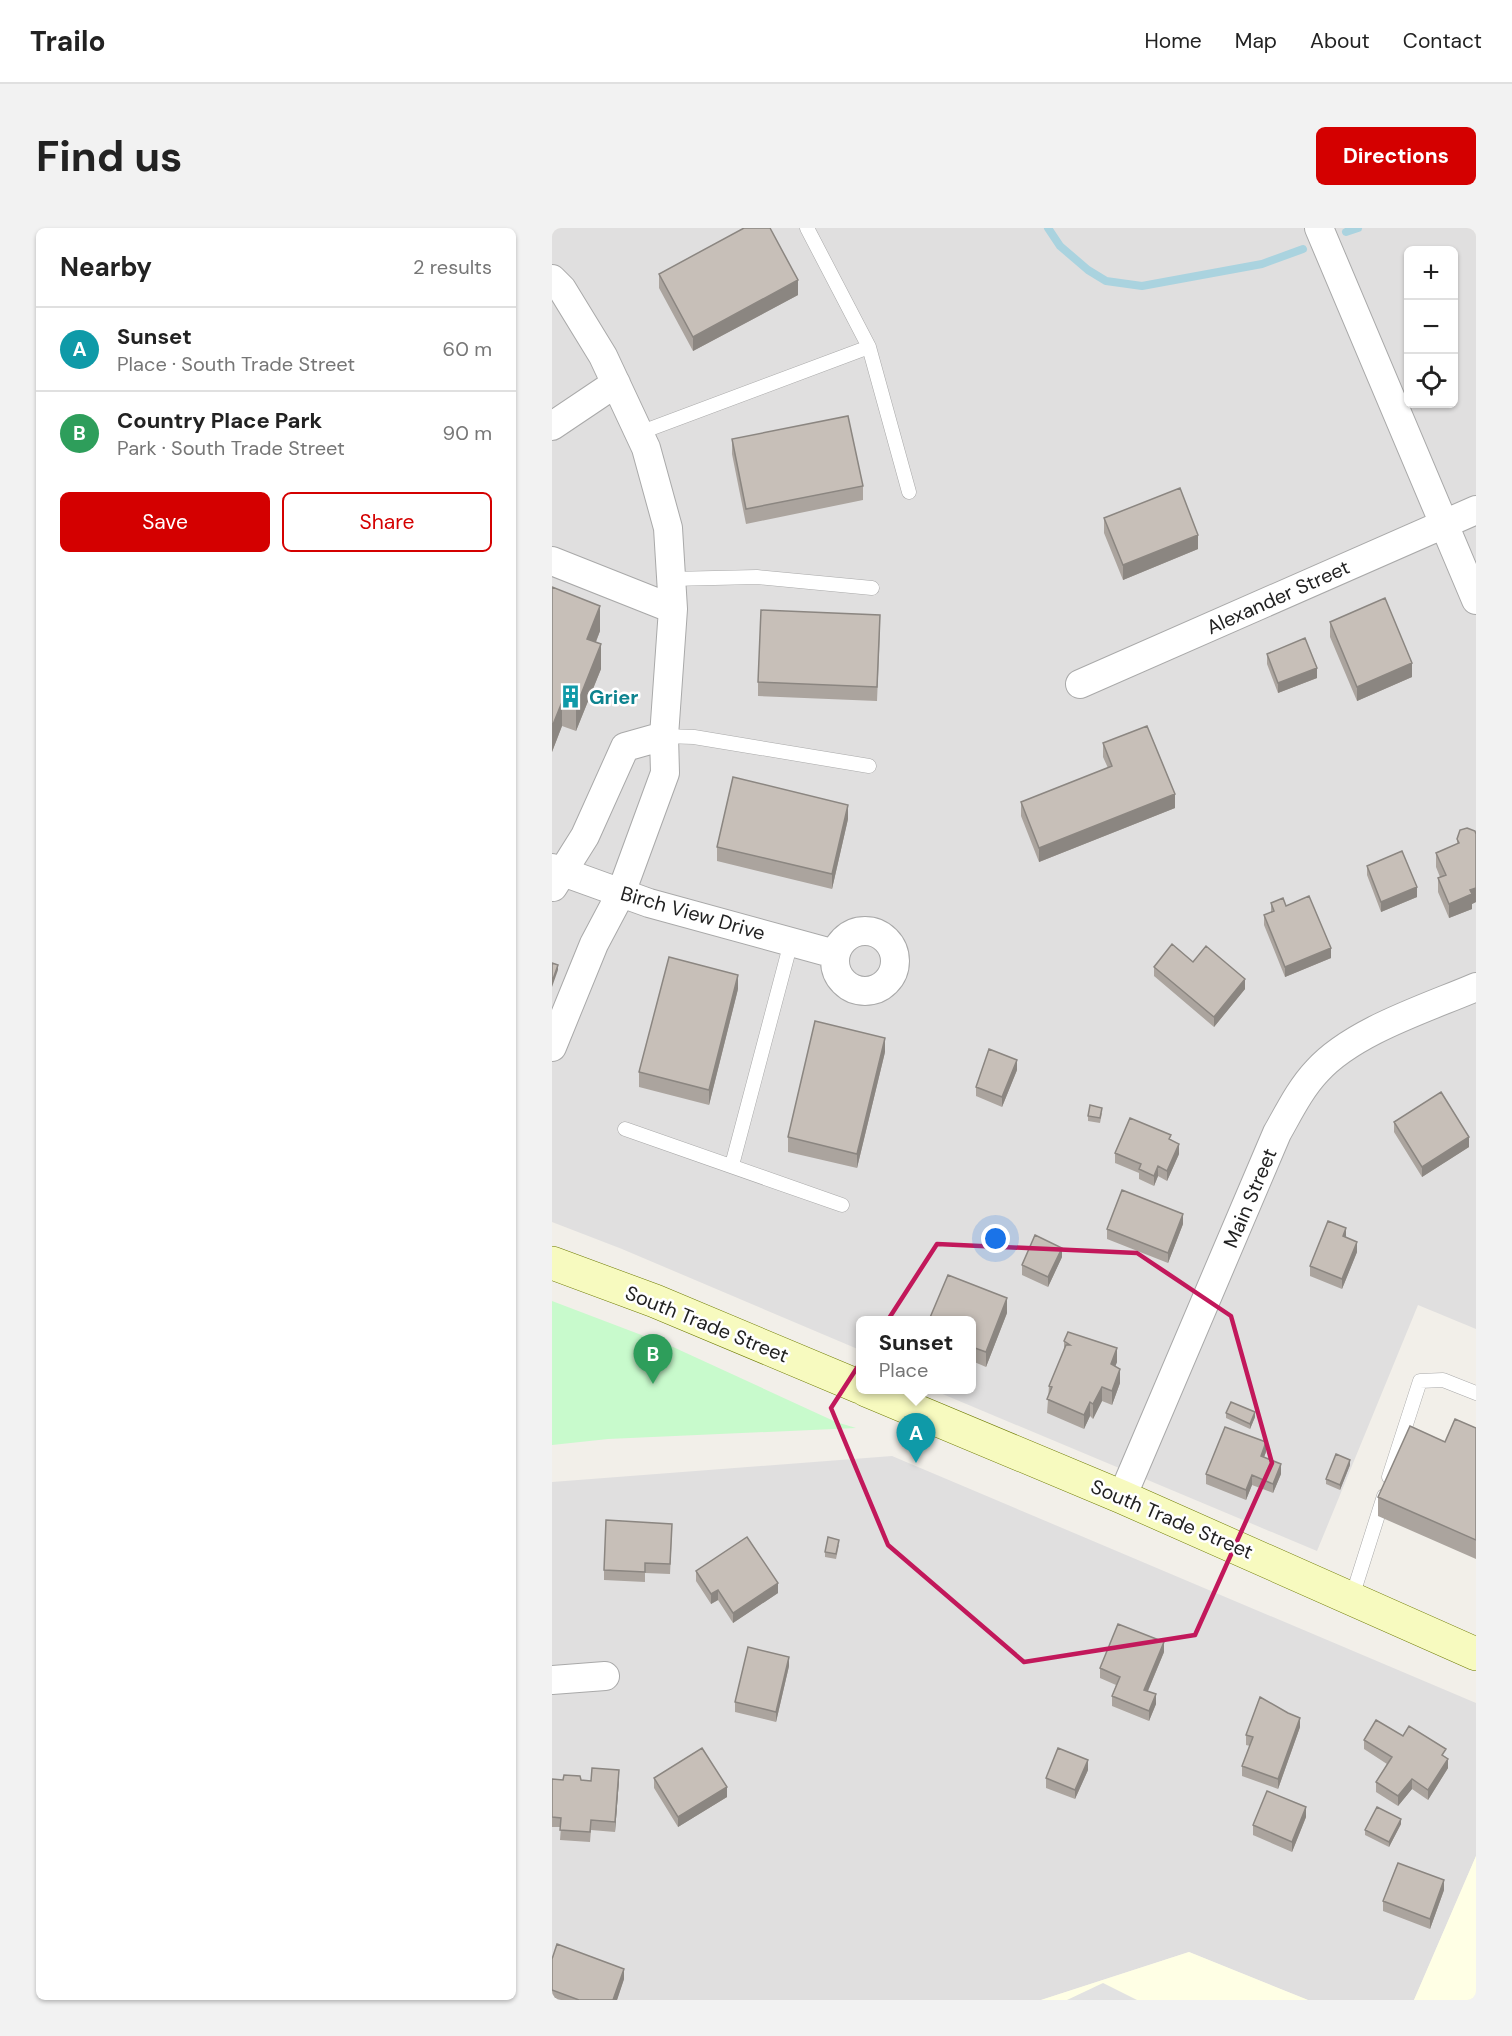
<!DOCTYPE html>
<meta charset="utf-8">
<style>
body{margin:0;font-family:"DM Sans",sans-serif;background:#f2f2f2;color:#222}
.controls{position:absolute;right:18px;top:18px;display:grid;overflow:hidden;border-radius:9px;box-shadow:0 2px 4px #0004}
.controls button{width:54px;height:54px;display:grid;place-items:center;padding:0;border:0;border-bottom:2px solid #e0e0e0;background:#fff;color:#222;font:30px sans-serif}
.you{position:absolute;left:444px;top:1011px;width:21px;height:21px;margin:-15px;border:4px solid #fff;border-radius:50%;background:#1a73e8;box-shadow:0 0 0 9px #1a73e833}
.badge{display:grid;place-items:center;width:39px;height:39px;border-radius:50%;background:#d40000;color:#fff;font-size:20px;font-weight:700}
.pin{position:absolute;translate:-50% -50px;filter:drop-shadow(0 2px 3px #0008)}
.pin::after{content:'';position:absolute;top:32px;width:21px;height:18px;background:inherit;clip-path:polygon(0 0,100% 0,50% 100%)}
.popup{position:absolute;left:304px;top:1088px;width:120px;height:78px;box-sizing:border-box;display:grid;place-content:center;border-radius:9px;background:#fff;filter:drop-shadow(0 2px 4px #0005);font-size:20px;white-space:nowrap;color:#767676}
.popup b{font-size:22px;color:#222}
.popup::after{content:'';position:absolute;left:50%;top:100%;margin-left:-12px;border:12px solid transparent;border-top-color:#fff}
.list{margin:0;padding:0;list-style:none}
h2{display:flex;justify-content:space-between;align-items:center;height:78px;margin:0;padding:0 24px;font-size:26px}
h2 small{font-size:20px;font-weight:400;color:#767676}
.list li{display:grid;grid-template-columns:39px 1fr auto;gap:18px;align-items:center;box-sizing:border-box;height:84px;padding:0 24px;border-top:2px solid #e0e0e0}
.list b{display:block;font-size:22px;white-space:nowrap}
.list p{margin:0;font-size:20px;white-space:nowrap;color:#767676}
.list em{font-size:20px;font-style:normal;color:#767676}
.actions{display:flex;gap:12px;padding:18px 24px}
.actions a{flex:1;padding:14px 0;border:2px solid #d40000;border-radius:9px;text-align:center;font-size:21px;color:#d40000}
.actions .main{background:#d40000;color:#fff}
.icon{flex:none;width:33px;height:33px;fill:none;stroke:currentColor;stroke-width:2;stroke-linecap:round;stroke-linejoin:round}
.map{position:relative;flex:none;width:924px;height:1772px;overflow:hidden;border-radius:9px}
header{display:flex;align-items:center;gap:36px;box-sizing:border-box;height:84px;padding:0 30px;background:#fff;border-bottom:2px solid #e0e0e0}
header strong{font-size:28px}
nav{display:flex;gap:33px;margin-inline-start:auto;font-size:21px}
.intro{display:flex;align-items:center;justify-content:space-between;box-sizing:border-box;height:144px;padding:0 36px}
h1{margin:0;font-size:42px}
.button{padding:15px 27px;border-radius:9px;background:#d40000;color:#fff;font-size:21px;font-weight:700}
main{display:flex;gap:36px;padding:0 36px}
aside{flex:1;background:#fff;border-radius:9px;box-shadow:0 2px 4px #0004}
.map>svg:first-child{display:block}
.residential{fill:#e0dfdf;fill-rule:evenodd}
.education{fill:#ffffe5}
.park{fill:#c8facc}
.parking{fill:#e2e2e2}
.lines{fill:none;stroke-linecap:round;stroke-linejoin:round}
.stream{stroke:#aad3df;stroke-width:8}
.lane-casing{stroke:#a9a9a9;stroke-width:15}
.street-casing{stroke:#a9a9a9;stroke-width:30}
.secondary-casing{stroke:#707d05;stroke-width:34}
.lane{stroke:#fff;stroke-width:14}
.street{stroke:#fff;stroke-width:28}
.secondary{stroke:#f7fabf;stroke-width:33}
.wall{fill:#aba49e}
.shaded-wall{fill:#8b8681}
.building{fill:#c7bfb8;stroke:#8b8681;stroke-width:1.5}
.marked{fill:none;stroke:#c2185b;stroke-width:4.5;stroke-linejoin:round}
.labels{text-anchor:middle;stroke-width:5;stroke-linejoin:round;paint-order:stroke}
.street-label{font-size:20px;fill:#222;stroke:#fff}
.culture-label{font-size:20px;font-weight:bold;fill:#0d838f;stroke:#fff;text-anchor:start}
</style>
<header>
<strong>Trailo</strong>
<nav><a>Home</a><a>Map</a><a>About</a><a>Contact</a></nav>
</header>
<div class="intro"><h1>Find us</h1><a class="button">Directions</a></div>
<main>
<aside>
<h2>Nearby<small>2 results</small></h2>
<ul class="list">
<li><span class="badge" style="background:#0f9aa8">A</span><div><b>Sunset</b><p>Place · South Trade Street</p></div><em>60 m</em></li>
<li><span class="badge" style="background:#2e9e5b">B</span><div><b>Country Place Park</b><p>Park · South Trade Street</p></div><em>90 m</em></li>
</ul>
<div class="actions"><a class="main">Save</a><a>Share</a></div>
</aside>
<div class="map">
<svg width="924" height="1772" viewBox="0 0 924 1772">
<rect width="100%" height="100%" fill="#f2efe9"/>
<!-- residential -->
<path class="residential" d="M0,0H924V1101L866,1077L765,1323L381,1162H419V1092H308V1122L70,1021L0,994ZM856,22H902V176H856Z
M340,1228L924,1475V1628L862,1772H756L637,1724L489,1772H0V1254Z"/>
<!-- education -->
<path class="education" d="M924,1628V1772H862Z
M637,1724L756,1772H489Z"/>
<!-- park -->
<path class="park" d="M0,1073L121,1119L284,1194L304,1200L56,1211L0,1217Z"/>
<!-- parking -->
<path class="parking" d="M551,1755L585,1772H515Z"/>
<g class="lines">
<!-- stream -->
<path class="stream" d="M496,0L508,18L536,42L554,53L590,58L710,36L751,21
M794,4L806,0"/>
<defs>
<path id="lane" d="M255,0L317,119
M87,205L317,119L357,264
M119,351L205,349L320,360
M112,508L142,509L317,538
M73,901L290,977
M180,937L239,714
M837,1249L868,1153L891,1152L924,1165
M800,1369L832,1268"/>
<path id="street" d="M767,0L924,372
M0,51L10,61L51,128L94,220L116,300L121,381L112,508L113,545L69,665L42,716L0,819
M0,198L64,155
M0,333L121,381
M528,456L924,282
M0,640L97,675L283,726
M1,659L33,608L73,519L112,508
M283 733a30 30 0 1 1 60 0a30 30 0 1 1-60 0Z
M570,1269L725,905C737,884 748,861 765,843C801,803 875,780 924,759
M0,1452L53,1448"/>
<path id="secondary" d="M0,1035L103,1073L308,1159
M314,1162L570,1269L924,1426"/>
</defs>
<!-- lane casing -->
<use href="#lane" class="lane-casing"/>
<!-- street casing -->
<use href="#street" class="street-casing"/>
<!-- secondary casing -->
<use href="#secondary" class="secondary-casing"/>
<!-- lane -->
<use href="#lane" class="lane"/>
<!-- street -->
<use href="#street" class="street"/>
<!-- secondary -->
<use href="#secondary" class="secondary"/>
</g>
<!-- wall -->
<path class="wall" d="M107,46L246,67L141,123L107,60Z
M180,211L311,258V272L194,296L180,226Z
M552,290L646,321L571,352L552,305Z
M0,359L48,403L44,414L49,441L24,503L10,498L0,524Z
M778,394L860,449L805,473L778,409Z
M328,402L325,473L206,468V454Z
M715,426L765,450L726,465L715,436Z
M551,515L623,580L487,634L469,588V574L556,540L551,529Z
M296,591L280,661L165,633V619Z
M924,606V674L920,676V681L897,690L886,664V650L888,649L884,639V625L905,616V611Z
M815,638L865,669L829,684L815,647Z
M719,675L779,730L733,749L712,697V687L719,684Z
M602,739L693,761L662,799L602,748Z
M186,761L157,877L87,859V844Z
M333,824L305,940L236,924V909Z
M465,842L450,879L424,868V859Z
M550,885L548,895L536,893V888Z
M842,894L917,919L870,949L842,904Z
M619,912L627,926L615,953L606,948L602,958L587,951V945L563,935V925Z
M631,996L616,1035L555,1011V1001Z
M794,1010L805,1024L790,1061L758,1048V1038Z
M510,1029L496,1059L470,1047V1037Z
M455,1085L434,1139L420,1133V1092Z
M512,1113L565,1134L563,1138L568,1155L560,1177L550,1173L541,1191L538,1188L532,1201L495,1185L497,1158L512,1122Z
M674,1185L703,1189L698,1201L674,1190Z
M924,1200V1331L826,1288V1269L893,1214Z
M714,1224L712,1229L729,1246L721,1265L700,1257L694,1272L654,1256V1246Z
M798,1237L788,1262L774,1256V1251Z
M120,1305L118,1346L93,1345V1354L52,1352V1342Z
M287,1317L284,1331L273,1329V1324Z
M144,1343L226,1365L181,1395L166,1372L159,1376L144,1353Z
M612,1424L596,1463L604,1476L597,1493L560,1478V1468L564,1457L548,1450V1440Z
M237,1438L224,1494L183,1484V1474Z
M748,1499L726,1561L690,1548V1538L698,1518L694,1517V1507Z
M851,1508L894,1529L896,1540L876,1572L860,1561L846,1578L824,1564V1554L835,1536L812,1521V1512Z
M536,1542L523,1571L494,1560V1550Z
M102,1550L175,1569L126,1599L102,1560Z
M0,1551L39,1553L67,1552L63,1604L39,1602L38,1614L8,1612L9,1599H0Z
M754,1589L740,1624L701,1607V1597Z
M849,1596L837,1619L813,1607V1602Z
M892,1662L878,1701L831,1683V1673Z
M0,1731L72,1751L65,1772H0Z"/>
<!-- shaded-wall -->
<path class="shaded-wall" d="M246,52V67L141,123V109Z
M646,307V321L571,352V337Z
M48,378V403L35,436V411Z
M49,416V441L24,503V479Z
M860,435V449L805,473V459Z
M765,440V450L726,465V455Z
M10,474V498L0,524V499Z
M623,566V580L487,634V620Z
M296,577V591L280,661V646Z
M865,659V669L829,684V674Z
M924,660V674L920,676V681L897,690V676L918,662Z
M779,720V730L733,749V739Z
M6,737V742L0,759V754Z
M186,747V761L157,877V862Z
M693,751V761L662,799V789Z
M333,810V824L305,940V926Z
M465,832V842L450,879V869Z
M917,909V919L870,949V939Z
M627,916V926L615,953V943Z
M606,938V948L602,958V948Z
M631,986V996L616,1035V1025Z
M794,1000V1009L791,1008Z
M805,1014V1024L790,1061V1051Z
M510,1020V1029L496,1059V1049Z
M455,1070V1085L434,1139V1124Z
M565,1120V1134L559,1150V1136Z
M568,1141V1155L560,1177V1163Z
M550,1159V1173L541,1191V1176Z
M538,1174V1188L532,1201V1187Z
M703,1184V1189L698,1201V1196Z
M714,1214V1224L709,1237V1228Z
M798,1232V1237L788,1262V1257Z
M729,1236V1246L721,1265V1256Z
M700,1247V1257L694,1272V1262Z
M226,1355V1365L181,1395V1385Z
M166,1362V1372L159,1376V1366Z
M612,1414V1424L592,1472V1462Z
M237,1429V1438L224,1494V1484Z
M604,1466V1476L597,1493V1483Z
M748,1490V1499L726,1561V1551Z
M896,1531V1540L876,1572V1562Z
M536,1532V1542L523,1571V1562Z
M67,1542V1552L63,1604V1594Z
M860,1551V1561L846,1578V1568Z
M175,1559V1569L126,1599V1589Z
M754,1579V1589L740,1624V1614Z
M849,1591V1596L837,1619V1614Z
M892,1652V1662L878,1701V1691Z
M72,1741V1751L65,1772H61Z"/>
<!-- building -->
<path class="building" d="M192,0H218L246,52L141,109L107,46Z
M296,188L311,258L194,281L180,211Z
M628,260L646,307L571,337L552,290Z
M0,359L48,378L35,411L49,416L24,479L10,474L0,499Z
M833,370L860,435L805,459L778,394Z
M209,382L328,387L325,459L206,454Z
M753,410L765,440L726,455L715,426Z
M595,498L623,566L487,620L469,574L560,538L551,515Z
M181,549L296,577L280,646L165,619Z
M915,600L923,603L924,606V660L918,662L920,666L897,676L886,650L894,647L884,625L907,615L905,611L908,602Z
M850,623L865,659L829,674L815,638Z
M757,668L779,720L733,739L712,687L722,683L719,675L731,670L734,678Z
M620,716L641,734L654,718L693,751L662,789L602,739Z
M117,729L186,747L157,862L87,844Z
M0,735L6,737L0,754Z
M263,793L333,810L305,926L236,909Z
M437,821L465,832L450,869L424,859Z
M889,864L917,909L870,939L842,894Z
M538,877L550,880L548,890L536,888Z
M578,890L619,907L617,911L627,916L615,943L606,938L602,948L587,941L589,936L563,925Z
M570,962L631,986L616,1025L555,1001Z
M776,993L794,1000L791,1008L805,1014L790,1051L758,1038Z
M483,1007L510,1020L496,1049L470,1037Z
M396,1047L455,1070L434,1124L420,1119V1092H377Z
M516,1104L565,1120L559,1136L568,1141L560,1163L550,1159L541,1176L538,1174L532,1187L495,1171L500,1159L497,1158L514,1117H518L512,1113Z
M679,1174L703,1184L698,1196L674,1185Z
M903,1191L924,1200V1312L826,1269L858,1198L893,1214Z
M673,1199L714,1214L709,1228L729,1236L721,1256L700,1247L694,1262L654,1246Z
M784,1226L798,1232L788,1257L774,1251Z
M54,1292L120,1296L118,1336L93,1335V1344L52,1342Z
M195,1309L226,1355L181,1385L166,1362L159,1366L144,1343Z
M276,1309L287,1312L284,1326L273,1324Z
M566,1396L612,1414L592,1462L604,1466L597,1483L560,1468L568,1449L548,1440Z
M196,1419L237,1429L224,1484L183,1474Z
M708,1469L736,1485L748,1490L726,1551L690,1538L701,1509L694,1507Z
M824,1492L851,1508L857,1498L894,1521L890,1527L896,1531L876,1562L860,1551L846,1568L824,1554L840,1529L812,1512Z
M150,1520L175,1559L126,1589L102,1550Z
M506,1520L536,1532L523,1562L494,1550Z
M40,1540L67,1542L63,1594L39,1592L38,1604L8,1602L9,1590L0,1589V1551L11,1552L12,1547L28,1548L29,1552L39,1553Z
M715,1563L754,1579L740,1614L701,1597Z
M825,1579L849,1591L837,1614L813,1602Z
M846,1635L892,1652L878,1691L831,1673Z
M5,1716L72,1741L61,1772H27L0,1762V1731Z"/>
<!-- marked area -->
<path class="marked" d="M385,1016L585,1025L679,1088L720,1235L643,1407L472,1434L336,1317L279,1180Z"/>
<!-- icons -->
<defs>
<symbol id="building-bare" viewBox="-9 -9 18 18"><path d="M-4-6H4V6H1V3H-1V6H-4ZM-2.5-4.3h1.7v1.8h-1.7ZM.8-4.3h1.7v1.8H.8ZM-2.5-1h1.7V.8h-1.7ZM.8-1h1.7V.8H.8Z" fill="#0f9aa8" stroke="#fff" stroke-width="2.5" paint-order="stroke"/></symbol>
</defs>
<g fill-rule="evenodd">
<use href="#building-bare" x="2" y="452" width="33" height="33"/>
</g>
<g class="labels">
<!-- street labels -->
<g class="street-label">
<text transform="translate(726 369) rotate(-24)" y="7">Alexander Street</text>
<text transform="translate(141 685) rotate(16)" y="7">Birch View Drive</text>
<text transform="translate(698 970) rotate(-67)" y="7">Main Street</text>
<text transform="translate(155 1096) rotate(22)" y="7">South Trade Street</text>
<text transform="translate(620 1291) rotate(23)" y="7">South Trade Street</text>
</g>
<!-- culture labels -->
<g class="culture-label">
<text x="37" y="476">Grier</text>
</g>
</g>
</svg>
<div class="controls">
<button>+</button>
<button>−</button>
<button><svg class="icon" aria-label="locate" viewBox="0 0 24 24"><circle cx="12" cy="12" r="6"/><path d="M12 2v4M12 18v4M2 12h4M18 12h4"/></svg></button>
</div>
<div class="you"></div>
<div class="pin badge" style="left:364px;top:1235px;background:#0f9aa8">A</div>
<div class="popup"><b>Sunset</b>Place</div>
<div class="pin badge" style="left:101px;top:1156px;background:#2e9e5b">B</div>
</div>
</main>
